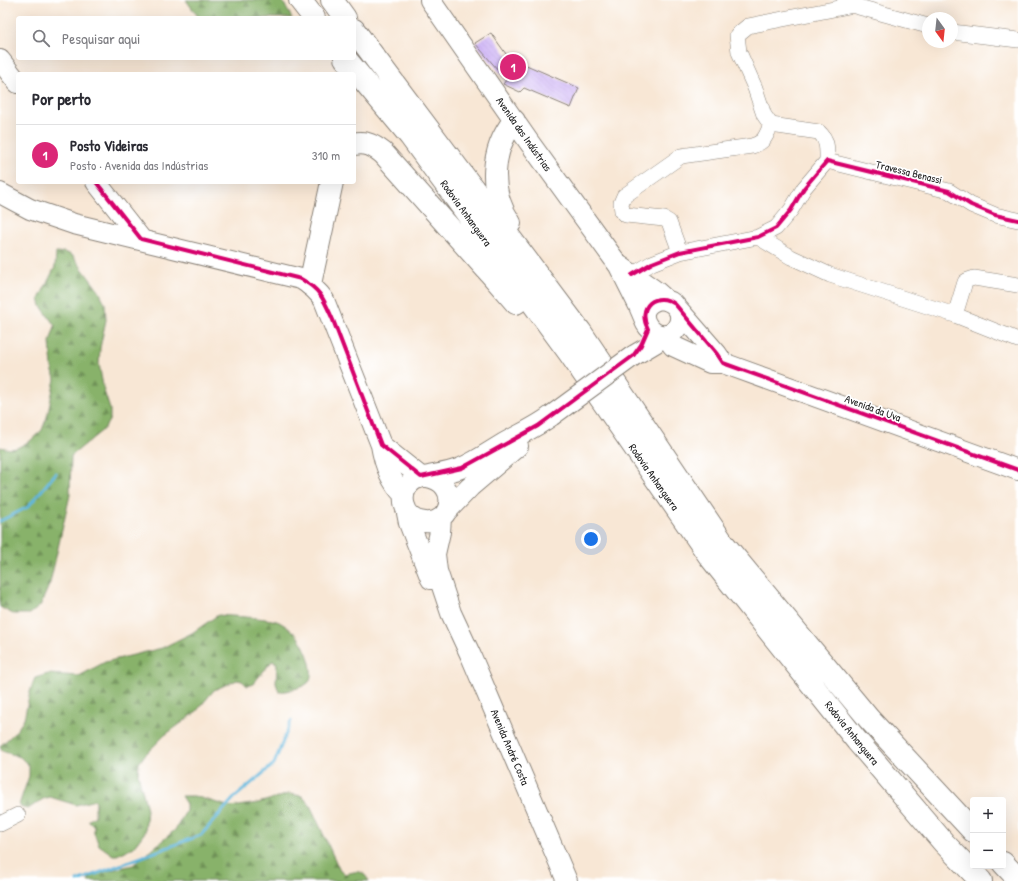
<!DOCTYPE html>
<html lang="pt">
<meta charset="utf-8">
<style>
body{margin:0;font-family:"Patrick Hand",sans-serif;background:#f7f7f7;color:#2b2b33}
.controls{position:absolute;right:12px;bottom:12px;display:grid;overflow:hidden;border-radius:4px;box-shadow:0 4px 16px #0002}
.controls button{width:36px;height:36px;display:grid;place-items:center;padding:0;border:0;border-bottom:1px solid #e1e1e2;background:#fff;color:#2b2b33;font:20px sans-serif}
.compass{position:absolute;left:922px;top:12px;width:36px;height:36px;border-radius:50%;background:#fff;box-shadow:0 4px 16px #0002;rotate:165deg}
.you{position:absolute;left:591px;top:539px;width:14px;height:14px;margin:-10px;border:3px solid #fff;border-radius:50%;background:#1a73e8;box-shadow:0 0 0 6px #1a73e833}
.badge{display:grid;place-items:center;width:26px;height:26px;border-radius:50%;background:#db2777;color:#fff;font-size:13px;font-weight:700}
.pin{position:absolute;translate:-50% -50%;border:2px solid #fff;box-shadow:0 1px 4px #0006}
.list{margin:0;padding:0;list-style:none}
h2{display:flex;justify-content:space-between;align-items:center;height:52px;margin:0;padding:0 16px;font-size:17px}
h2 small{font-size:13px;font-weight:400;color:#7c7c81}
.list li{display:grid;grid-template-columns:26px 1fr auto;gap:12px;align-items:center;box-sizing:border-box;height:60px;padding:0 16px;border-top:1px solid #e1e1e2}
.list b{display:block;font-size:15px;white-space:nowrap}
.list p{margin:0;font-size:13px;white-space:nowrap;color:#7c7c81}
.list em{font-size:13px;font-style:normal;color:#7c7c81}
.icon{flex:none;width:22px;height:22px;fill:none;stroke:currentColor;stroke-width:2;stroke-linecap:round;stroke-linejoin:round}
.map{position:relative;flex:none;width:1018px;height:881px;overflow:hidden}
.search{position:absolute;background:#fff;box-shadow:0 4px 16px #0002;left:16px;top:16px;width:340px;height:44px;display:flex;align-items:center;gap:10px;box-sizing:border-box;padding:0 14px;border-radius:4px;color:#7c7c81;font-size:15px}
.panel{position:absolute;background:#fff;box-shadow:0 4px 16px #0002;left:16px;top:72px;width:340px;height:112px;border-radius:4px}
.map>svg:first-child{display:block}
.forest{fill:url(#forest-firs);stroke:#526743}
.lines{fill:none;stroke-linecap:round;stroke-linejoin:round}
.stream{stroke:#61b7dd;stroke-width:3}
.building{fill:url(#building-back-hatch)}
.minor-casing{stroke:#8a8278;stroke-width:16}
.major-casing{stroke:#8a8278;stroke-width:22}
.highway-casing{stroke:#8a8278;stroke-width:24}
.minor{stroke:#fff;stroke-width:15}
.major{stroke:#fff;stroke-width:20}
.highway{stroke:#fff;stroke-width:22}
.major-bridge-casing{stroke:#8a8278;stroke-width:22;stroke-linecap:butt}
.major-bridge{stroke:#fff;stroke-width:20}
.cycleway-casing{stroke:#fff;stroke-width:6}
.cycleway{stroke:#d6006c;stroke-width:4}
.labels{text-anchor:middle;stroke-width:3.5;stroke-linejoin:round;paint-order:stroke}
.street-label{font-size:11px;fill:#1c1c1c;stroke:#fff}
</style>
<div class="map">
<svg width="1018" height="881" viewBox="0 0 1018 881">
<defs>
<pattern id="forest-firs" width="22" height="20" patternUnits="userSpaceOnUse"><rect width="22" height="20" fill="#88b26a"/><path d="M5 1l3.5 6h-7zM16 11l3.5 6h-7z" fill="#6e9056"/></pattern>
<pattern id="building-back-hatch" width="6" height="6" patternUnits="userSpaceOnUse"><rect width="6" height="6" fill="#c7a9f5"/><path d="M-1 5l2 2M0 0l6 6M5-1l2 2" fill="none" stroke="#aa91d1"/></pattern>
</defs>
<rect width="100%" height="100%" fill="#fff"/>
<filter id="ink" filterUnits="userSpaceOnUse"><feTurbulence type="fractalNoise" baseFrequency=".025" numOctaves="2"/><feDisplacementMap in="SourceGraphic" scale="8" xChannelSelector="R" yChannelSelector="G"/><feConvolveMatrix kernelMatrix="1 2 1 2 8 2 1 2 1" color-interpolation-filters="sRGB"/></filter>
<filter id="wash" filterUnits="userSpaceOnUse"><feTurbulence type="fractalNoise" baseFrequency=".012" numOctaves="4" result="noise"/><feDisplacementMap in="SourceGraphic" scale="16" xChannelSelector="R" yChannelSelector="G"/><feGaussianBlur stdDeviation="0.9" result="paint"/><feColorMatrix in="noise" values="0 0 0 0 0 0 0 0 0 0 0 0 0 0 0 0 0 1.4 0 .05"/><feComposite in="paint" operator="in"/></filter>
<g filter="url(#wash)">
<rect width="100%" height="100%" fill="#f8e7d5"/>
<!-- forest -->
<path class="forest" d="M186,0H282L292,18H199Z
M64,252L72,255L99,291L105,303L106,320L100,348L99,364L104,391L110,409V419L104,429L71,456L70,495L50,583L40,606L30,614H13L0,607V447L10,449L17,448L30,441L42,430L47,417L55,379L52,368L50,342L55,326L41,306L39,299L55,267L56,253Z
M218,615C229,616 272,618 279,622C285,625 294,632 298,637C305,646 317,673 308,683C302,688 287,691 279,692L276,683L277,663L272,661L253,684L247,686L242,681L237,680L214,690L195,713L165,735L144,756L139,763L138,774L147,809L145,832L134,847L117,855H113L99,845L94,833V826L88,821L95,816V808L96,803L95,800L76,805L50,797L43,799L28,809L23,808L19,805L29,776V766L20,757L2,751L0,746C8,739 20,729 24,718C28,704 29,691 35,678L48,674L79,676L105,662L162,648L192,633Z
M289,794L302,796L310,805L340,871L345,874C358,871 362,869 369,881H87L91,877L99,873L133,865L175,830L186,811V804L181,796H194L231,807L258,803Z"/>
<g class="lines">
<!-- stream -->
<path class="stream" d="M0,521L28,507L56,473
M77,881L201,835L235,797L274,764L291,721"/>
</g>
<g id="blocks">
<!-- building -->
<path class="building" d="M491,33L506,54L524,64L579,88L571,108L524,88L520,92L503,84L507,79L498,70L475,43Z"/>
</g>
</g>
<g filter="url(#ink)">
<use href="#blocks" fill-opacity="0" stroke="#8a8278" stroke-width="1"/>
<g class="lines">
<defs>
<path id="minor" d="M844,3L928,26
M952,32L1018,40
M827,161C827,150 828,140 819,132L771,125L764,115L755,88L739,52L737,35L748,26L854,5
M758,237L791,257L830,275L955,315L1018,340
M680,252L669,222L664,219L626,215L622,211L621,203L624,196L681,156L752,146C765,142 765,137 771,125
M632,275L652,263L680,252L758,237L776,228L791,210L804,188L827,161L949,191L971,205L995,215L1018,220
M955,315L965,282L968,280L974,278L1018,285
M0,824L18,815"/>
<path id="major" d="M430,0L529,142L619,266L638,304L644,318
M0,60L18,83
M96,182L141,239
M0,193L30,209L74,224L301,279C311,285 317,290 324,300L381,445C384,463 391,482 404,495
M620,266L657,292L665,299
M660,299C674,300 685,312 678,326C661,355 622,309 660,299Z
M678,309L717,354L723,363
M665,335L673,346L710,363H723L1018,470
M633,356L655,343L662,336
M381,445L421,477
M427,477C461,483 453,525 425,522C403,520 396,492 414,480C419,477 424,477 429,476C439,474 451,472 461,468C475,462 488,453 501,445C518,435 535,428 551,416
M446,512L470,487L518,446
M407,513L409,523L431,579
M441,518L440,532L435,554L437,571L451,613L471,656L567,881"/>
<path id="highway" d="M300,0L314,18
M332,0L345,18
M354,30L580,331L723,543L869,719L973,831
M345,58L410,136L570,354L710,557L857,741L944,843L981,881
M354,144C366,141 374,146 383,153L490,273L516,303
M510,223C488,191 491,150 514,121
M310,284L332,182
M1003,863L1018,879"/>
</defs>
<!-- minor casing -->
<use href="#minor" class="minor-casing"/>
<!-- major casing -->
<use href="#major" class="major-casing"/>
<!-- highway casing -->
<use href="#highway" class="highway-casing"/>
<!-- minor -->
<use href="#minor" class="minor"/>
<!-- major -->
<use href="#major" class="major"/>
<!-- highway -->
<use href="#highway" class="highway"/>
<defs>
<path id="major-bridge" d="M551,416L633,356"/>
</defs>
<!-- major-bridge casing -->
<use href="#major-bridge" class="major-bridge-casing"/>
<!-- major-bridge -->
<use href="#major-bridge" class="major-bridge"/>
<defs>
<path id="cycleway" d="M96,182L141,239L301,279C321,290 324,300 333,320L381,445L421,477L462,468L538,426L633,356L641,345L648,329C636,307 656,290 675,304L717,354L723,363L1018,470
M632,275L652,263L680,252L758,237L776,228L791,210L804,188L827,161L949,191L971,205L995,215L1018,220"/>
</defs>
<!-- cycleway casing -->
<use href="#cycleway" class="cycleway-casing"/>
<!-- cycleway -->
<use href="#cycleway" class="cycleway"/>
</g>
</g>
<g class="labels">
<!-- street labels -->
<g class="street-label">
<text transform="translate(524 134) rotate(55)" y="4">Avenida das Indústrias</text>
<text transform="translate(909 172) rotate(14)" y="4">Travessa Benassi</text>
<text transform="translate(466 213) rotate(54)" y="4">Rodovia Anhanguera</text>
<text transform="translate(873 408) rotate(20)" y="4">Avenida da Uva</text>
<text transform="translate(654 477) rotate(55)" y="4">Rodovia Anhanguera</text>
<text transform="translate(852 733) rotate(51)" y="4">Rodovia Anhanguera</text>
<text transform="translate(510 747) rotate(67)" y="4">Avenida André Costa</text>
</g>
</g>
</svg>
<div class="controls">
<button>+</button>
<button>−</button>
</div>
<svg class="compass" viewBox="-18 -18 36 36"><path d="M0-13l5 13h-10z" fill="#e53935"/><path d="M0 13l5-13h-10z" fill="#7c7c81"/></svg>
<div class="you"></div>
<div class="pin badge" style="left:513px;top:67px">1</div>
<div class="search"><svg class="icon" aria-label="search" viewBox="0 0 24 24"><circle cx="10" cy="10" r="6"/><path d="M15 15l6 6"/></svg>Pesquisar aqui</div>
<section class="panel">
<h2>Por perto<small></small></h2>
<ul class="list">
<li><span class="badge">1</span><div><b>Posto Videiras</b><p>Posto · Avenida das Indústrias</p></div><em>310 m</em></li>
</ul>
</section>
</div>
